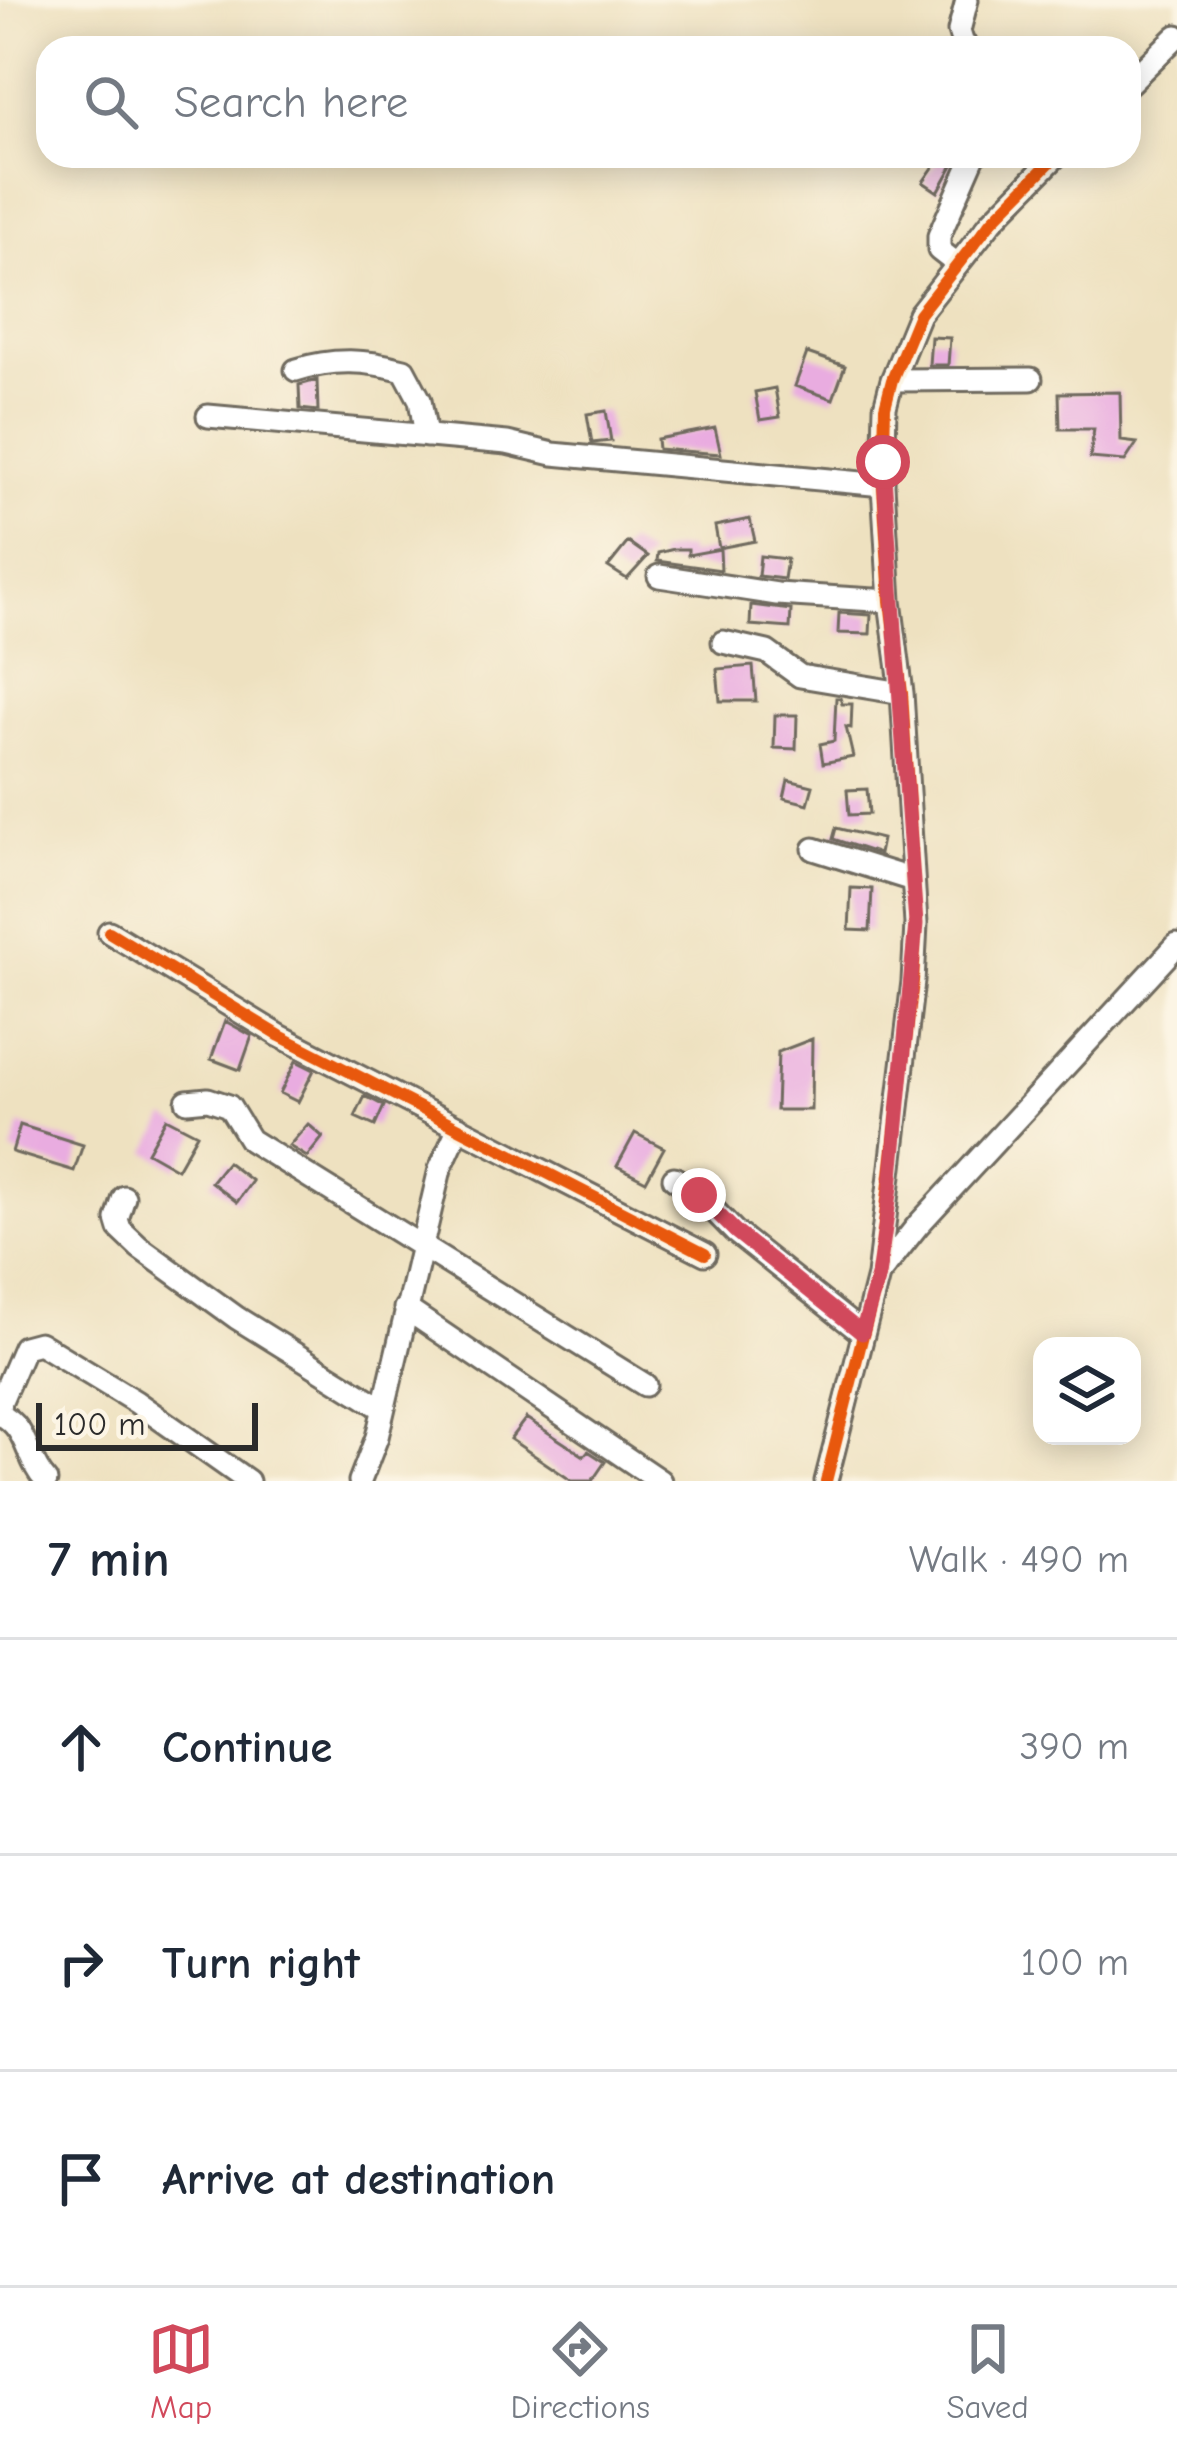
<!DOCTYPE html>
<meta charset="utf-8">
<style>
body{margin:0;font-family:"Comic Neue",sans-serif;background:#f6f6f7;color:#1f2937}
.controls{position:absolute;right:36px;bottom:36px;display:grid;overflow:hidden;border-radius:24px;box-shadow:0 6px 30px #0003}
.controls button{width:108px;height:108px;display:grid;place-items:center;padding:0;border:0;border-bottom:3px solid #e0e1e3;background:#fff;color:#1f2937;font:60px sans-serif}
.scale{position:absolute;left:36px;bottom:30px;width:222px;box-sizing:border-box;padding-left:12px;border:6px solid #2b2b2b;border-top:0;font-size:33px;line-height:42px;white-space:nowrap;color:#2b2b2b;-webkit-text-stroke:9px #fcf5e5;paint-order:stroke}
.stop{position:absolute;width:36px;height:36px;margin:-27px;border:9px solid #d1495b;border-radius:50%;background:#fff}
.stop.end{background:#d1495b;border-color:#fff;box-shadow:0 3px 12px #0008}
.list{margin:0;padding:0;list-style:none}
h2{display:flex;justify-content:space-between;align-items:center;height:156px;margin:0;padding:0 48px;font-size:51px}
h2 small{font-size:39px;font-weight:400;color:#747a83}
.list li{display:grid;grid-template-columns:78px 1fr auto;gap:36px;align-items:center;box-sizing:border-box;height:216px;padding:0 48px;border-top:3px solid #e0e1e3}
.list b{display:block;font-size:45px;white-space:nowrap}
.list em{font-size:39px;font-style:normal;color:#747a83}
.icon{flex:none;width:66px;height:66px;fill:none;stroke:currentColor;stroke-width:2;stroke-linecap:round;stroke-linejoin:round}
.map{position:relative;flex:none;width:1177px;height:1481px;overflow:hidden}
.search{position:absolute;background:#fff;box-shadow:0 6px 30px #0003;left:36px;right:36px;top:36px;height:132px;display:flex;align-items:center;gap:30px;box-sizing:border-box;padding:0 42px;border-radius:36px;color:#747a83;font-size:45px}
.sheet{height:804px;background:#fff}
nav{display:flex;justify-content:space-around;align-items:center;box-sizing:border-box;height:168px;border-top:3px solid #e0e1e3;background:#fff;font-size:33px;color:#747a83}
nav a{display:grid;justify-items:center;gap:6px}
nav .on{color:#d1495b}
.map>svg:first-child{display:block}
.building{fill:#e9ace0}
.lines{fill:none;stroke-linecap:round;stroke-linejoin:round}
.minor-casing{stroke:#6f6b5f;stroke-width:27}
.minor{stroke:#fff;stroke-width:21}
.cycleway-casing{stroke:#fcf5e5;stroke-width:20}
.cycleway{stroke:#e8590c;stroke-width:12}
.route{stroke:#d1495b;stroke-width:15}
</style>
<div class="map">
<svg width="1177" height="1481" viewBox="0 0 1177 1481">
<rect width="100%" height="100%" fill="#fcf5e5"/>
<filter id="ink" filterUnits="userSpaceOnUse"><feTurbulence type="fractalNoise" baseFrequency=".00833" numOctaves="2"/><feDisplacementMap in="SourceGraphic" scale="24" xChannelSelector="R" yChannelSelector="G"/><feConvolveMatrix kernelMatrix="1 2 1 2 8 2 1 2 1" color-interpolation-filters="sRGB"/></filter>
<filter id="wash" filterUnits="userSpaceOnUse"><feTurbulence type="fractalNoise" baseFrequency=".004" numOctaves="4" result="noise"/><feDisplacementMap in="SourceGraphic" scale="48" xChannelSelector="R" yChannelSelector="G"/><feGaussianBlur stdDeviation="2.7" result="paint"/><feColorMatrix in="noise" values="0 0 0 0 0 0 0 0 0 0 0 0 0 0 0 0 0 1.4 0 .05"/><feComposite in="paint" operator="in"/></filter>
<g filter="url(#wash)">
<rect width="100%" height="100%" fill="#eee1c0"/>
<g id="blocks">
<!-- building -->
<path class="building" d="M941,156H958L938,192L923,182Z
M931,337L950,338L948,365H929Z
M807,353L845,366L833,399L795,386Z
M317,380L318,411L300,409L299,385Z
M775,388L780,417L760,420L755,392Z
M1120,392L1121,441L1137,443L1125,461L1090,458L1094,429H1060L1059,393Z
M606,411L611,441L592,443L587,414Z
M715,428L721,454L658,449L657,439Z
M750,519L755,541L719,548L715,526Z
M628,542L648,556L627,579L608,567Z
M674,549H688V555L720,549L721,570L657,561L658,553Z
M760,556L787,559L784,579L758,576Z
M751,605L791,610L790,628L750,625Z
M839,613L871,615L870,634L838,633Z
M753,666L756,701H720L717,669Z
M836,698H840L842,704H852L851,728L846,727L853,757L823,763L820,744L834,741Z
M775,715H797L796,749L774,748Z
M788,780L813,786L808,804L784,798Z
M867,789L869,814L849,815L847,790Z
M836,828L882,839L879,854L833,839Z
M851,888L872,889L870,931L849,930Z
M225,1021L252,1036L240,1070L211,1059Z
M812,1039L811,1110H776L778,1052Z
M296,1061L314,1070L298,1102L280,1093Z
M365,1096L384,1106L375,1126L355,1117Z
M166,1118L197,1134L177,1169L147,1152Z
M308,1124L323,1137L307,1157L289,1146Z
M20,1125L83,1145L74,1171L12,1152Z
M635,1133L664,1148L646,1181L617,1166Z
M227,1162L252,1181L237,1202L211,1182Z
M526,1418L584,1456L588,1451L605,1462L592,1481H572L510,1439Z"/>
</g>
</g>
<g filter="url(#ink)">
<use href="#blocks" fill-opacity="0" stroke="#6f6b5f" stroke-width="3"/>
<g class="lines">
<defs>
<path id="minor" d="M967,0L959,31L963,44L969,48
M1129,83L1177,36
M957,264L939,250V236L974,156
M296,370C334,358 366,360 404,370L420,400L426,436
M892,380L1031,379
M208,416L507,443L553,454L883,485
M659,576L777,594L890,601
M723,642L767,652L800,676L902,693
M814,849L913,880
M109,932L280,1036L705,1254
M187,1101L208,1099L229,1106L250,1140L645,1385
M674,1178L699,1195L735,1232L862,1333
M124,1197L117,1219L120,1229L139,1247L237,1318L382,1408
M879,1274L918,1225L1177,945
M405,1308L660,1481
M0,1403L24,1347L39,1343L136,1402L248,1481
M0,1414C29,1428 25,1459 46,1481
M360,1481L377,1437L440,1169L459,1127
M826,1481L878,1276L913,981L916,924L902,693L890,601L883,485L885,407L892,380L919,314L992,221L1056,156"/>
</defs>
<!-- minor casing -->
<use href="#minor" class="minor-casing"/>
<!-- minor -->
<use href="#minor" class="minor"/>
<defs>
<path id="cycleway" d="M109,932L280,1036L705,1254
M826,1481L878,1276L913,981L916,924L902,693L890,601L883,485L885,407L892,380L919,314L992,221L1056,156"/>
</defs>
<!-- cycleway casing -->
<use href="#cycleway" class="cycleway-casing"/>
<!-- cycleway -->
<use href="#cycleway" class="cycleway"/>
</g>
</g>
<g class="lines" filter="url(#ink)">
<!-- route -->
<path class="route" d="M699,1195L736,1232L862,1333L878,1276L891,1187L916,924L883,462"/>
</g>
</svg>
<div class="controls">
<button><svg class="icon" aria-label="layers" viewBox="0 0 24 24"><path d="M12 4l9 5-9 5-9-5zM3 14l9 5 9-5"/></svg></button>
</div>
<div class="scale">100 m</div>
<div class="stop" style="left:883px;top:462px"></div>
<div class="stop end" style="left:699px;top:1195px"></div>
<div class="search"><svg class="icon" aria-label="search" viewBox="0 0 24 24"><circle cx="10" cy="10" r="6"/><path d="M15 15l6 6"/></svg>Search here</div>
</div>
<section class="sheet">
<h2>7 min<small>Walk · 490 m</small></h2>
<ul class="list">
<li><svg class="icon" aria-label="ahead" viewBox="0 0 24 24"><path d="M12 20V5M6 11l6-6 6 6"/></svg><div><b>Continue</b></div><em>390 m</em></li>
<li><svg class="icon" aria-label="right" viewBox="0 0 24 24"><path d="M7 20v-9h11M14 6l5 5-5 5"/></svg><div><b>Turn right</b></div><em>100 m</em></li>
<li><svg class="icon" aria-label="arrive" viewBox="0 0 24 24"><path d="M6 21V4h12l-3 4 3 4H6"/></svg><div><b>Arrive at destination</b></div></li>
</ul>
</section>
<nav>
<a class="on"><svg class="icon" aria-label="map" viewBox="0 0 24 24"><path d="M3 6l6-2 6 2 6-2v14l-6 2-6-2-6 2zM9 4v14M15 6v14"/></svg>Map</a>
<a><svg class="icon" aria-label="directions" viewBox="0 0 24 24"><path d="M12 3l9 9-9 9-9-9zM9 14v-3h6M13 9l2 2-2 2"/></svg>Directions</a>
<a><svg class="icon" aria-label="saved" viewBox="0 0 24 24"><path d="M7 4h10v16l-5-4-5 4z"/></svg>Saved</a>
</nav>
